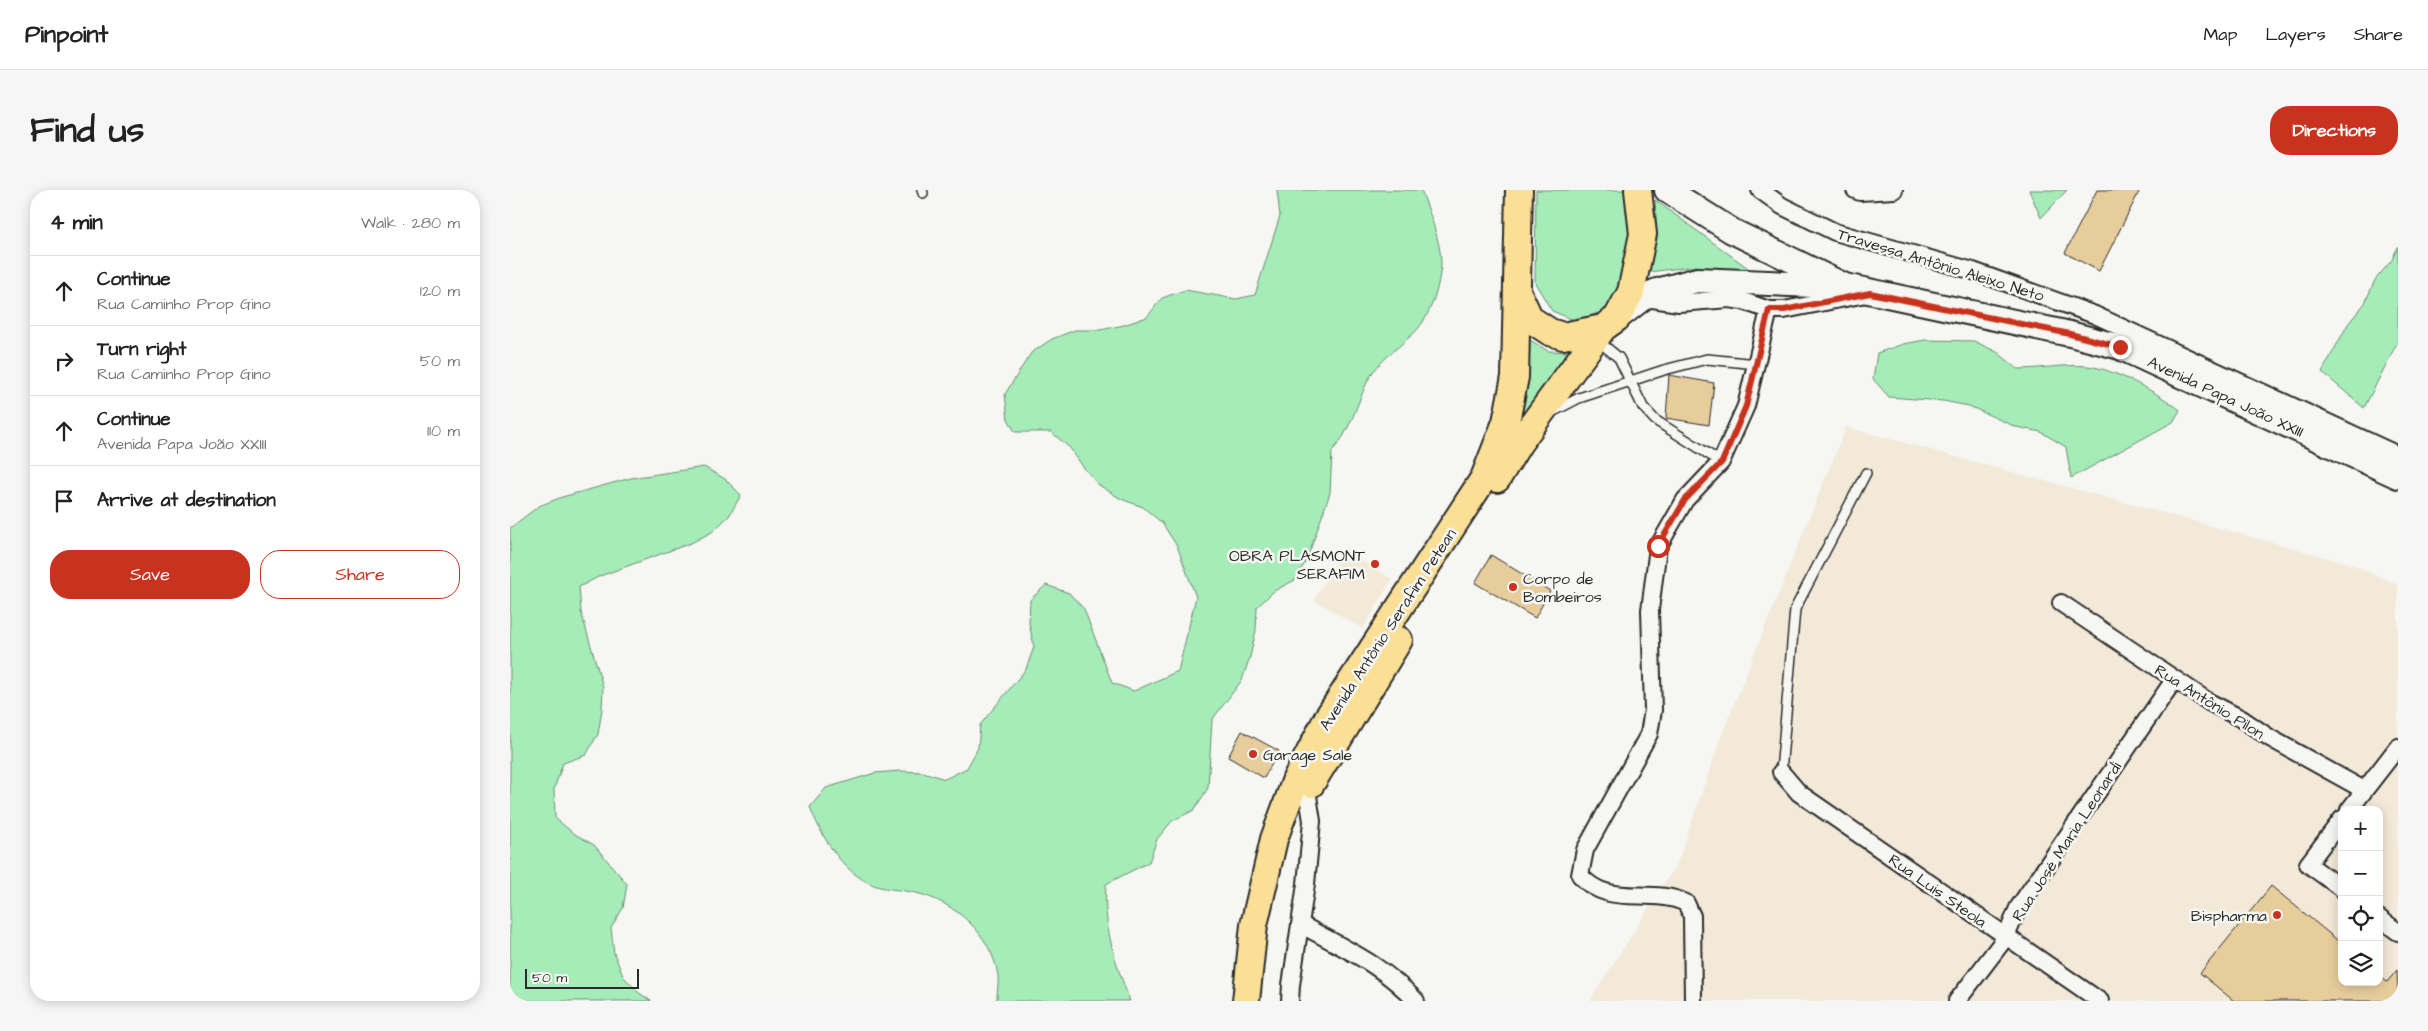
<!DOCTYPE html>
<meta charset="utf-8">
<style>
body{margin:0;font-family:"Architects Daughter",sans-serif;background:#f6f6f6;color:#222}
.controls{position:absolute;right:15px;bottom:15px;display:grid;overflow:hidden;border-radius:10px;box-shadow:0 2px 12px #0003}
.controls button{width:45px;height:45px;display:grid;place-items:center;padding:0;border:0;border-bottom:1px solid #e0e0e0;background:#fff;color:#222;font:25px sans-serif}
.scale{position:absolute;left:15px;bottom:12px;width:114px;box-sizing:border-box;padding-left:5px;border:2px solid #2b2b2b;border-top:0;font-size:14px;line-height:18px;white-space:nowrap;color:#2b2b2b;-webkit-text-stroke:4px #f6f6f2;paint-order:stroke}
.stop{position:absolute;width:15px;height:15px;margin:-11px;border:4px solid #c8321e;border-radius:50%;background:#fff}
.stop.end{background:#c8321e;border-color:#fff;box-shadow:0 1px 5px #0008}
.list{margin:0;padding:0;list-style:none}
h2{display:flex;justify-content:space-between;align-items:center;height:65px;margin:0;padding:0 20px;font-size:21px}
h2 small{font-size:16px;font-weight:400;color:#767676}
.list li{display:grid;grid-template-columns:32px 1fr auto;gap:15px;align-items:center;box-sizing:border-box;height:70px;padding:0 20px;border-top:1px solid #e0e0e0}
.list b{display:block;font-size:19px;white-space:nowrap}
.list p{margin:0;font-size:16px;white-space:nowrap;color:#767676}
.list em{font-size:16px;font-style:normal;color:#767676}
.actions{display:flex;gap:10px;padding:15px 20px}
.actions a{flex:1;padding:11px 0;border:1px solid #c8321e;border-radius:20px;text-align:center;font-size:18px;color:#c8321e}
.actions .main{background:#c8321e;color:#fff}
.icon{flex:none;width:28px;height:28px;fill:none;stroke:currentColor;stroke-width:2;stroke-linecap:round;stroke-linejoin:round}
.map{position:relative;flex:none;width:1888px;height:811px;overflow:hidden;border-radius:20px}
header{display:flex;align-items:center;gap:30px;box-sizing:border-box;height:70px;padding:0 25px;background:#fff;border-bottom:1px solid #e0e0e0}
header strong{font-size:24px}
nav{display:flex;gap:28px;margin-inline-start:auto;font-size:18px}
.intro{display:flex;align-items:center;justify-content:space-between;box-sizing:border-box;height:120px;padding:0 30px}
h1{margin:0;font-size:35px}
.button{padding:12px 22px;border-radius:20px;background:#c8321e;color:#fff;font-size:18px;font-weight:700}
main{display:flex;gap:30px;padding:0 30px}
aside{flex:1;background:#fff;border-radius:20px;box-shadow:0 2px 12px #0003}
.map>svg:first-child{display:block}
.built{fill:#f2e9d8;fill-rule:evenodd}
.green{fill:#a6ecb8;stroke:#688c72}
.building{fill:#e7cc9c;stroke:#2b2b2b}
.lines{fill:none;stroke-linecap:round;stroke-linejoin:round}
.service-casing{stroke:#2b2b2b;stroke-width:12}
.minor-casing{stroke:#2b2b2b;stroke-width:20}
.secondary-casing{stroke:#2b2b2b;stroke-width:28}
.primary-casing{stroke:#2b2b2b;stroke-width:30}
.service{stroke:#f6f6f2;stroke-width:9}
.minor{stroke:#f6f6f2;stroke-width:16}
.secondary{stroke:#f6f6f2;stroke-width:24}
.primary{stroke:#fadf96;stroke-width:26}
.route{stroke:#c8321e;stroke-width:6}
.poi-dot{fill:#c8321e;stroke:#f6f6f2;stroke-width:2}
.labels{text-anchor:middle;stroke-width:5;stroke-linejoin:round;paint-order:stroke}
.street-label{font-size:16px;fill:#2b2b2b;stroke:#f6f6f2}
.poi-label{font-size:16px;fill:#2b2b2b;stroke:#f6f6f2;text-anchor:end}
</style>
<header>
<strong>Pinpoint</strong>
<nav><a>Map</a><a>Layers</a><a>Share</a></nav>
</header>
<div class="intro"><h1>Find us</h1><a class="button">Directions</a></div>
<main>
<aside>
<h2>4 min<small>Walk · 280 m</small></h2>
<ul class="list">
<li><svg class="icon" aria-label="ahead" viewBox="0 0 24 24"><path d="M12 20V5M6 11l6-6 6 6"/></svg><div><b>Continue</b><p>Rua Caminho Prop Gino</p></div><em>120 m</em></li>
<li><svg class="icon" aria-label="right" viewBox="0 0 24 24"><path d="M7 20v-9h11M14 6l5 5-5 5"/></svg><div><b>Turn right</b><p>Rua Caminho Prop Gino</p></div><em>50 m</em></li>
<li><svg class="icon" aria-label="ahead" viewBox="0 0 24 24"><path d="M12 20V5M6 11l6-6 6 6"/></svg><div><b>Continue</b><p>Avenida Papa João XXIII</p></div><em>110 m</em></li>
<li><svg class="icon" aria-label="arrive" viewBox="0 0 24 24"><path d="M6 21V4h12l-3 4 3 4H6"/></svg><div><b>Arrive at destination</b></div></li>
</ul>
<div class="actions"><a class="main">Save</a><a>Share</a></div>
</aside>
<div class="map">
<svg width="1888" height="811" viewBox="0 0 1888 811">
<rect width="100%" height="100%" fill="#f6f6f2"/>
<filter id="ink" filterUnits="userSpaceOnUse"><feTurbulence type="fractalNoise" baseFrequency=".02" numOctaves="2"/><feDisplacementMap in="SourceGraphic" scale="10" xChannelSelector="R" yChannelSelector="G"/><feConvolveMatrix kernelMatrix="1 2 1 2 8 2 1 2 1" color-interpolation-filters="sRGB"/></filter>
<g filter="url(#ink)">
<!-- built -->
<path class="built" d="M1336,237L1841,374L1888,395V811H1080L1168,672L1212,544ZM1832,620H1869V792H1832Z
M833,360L882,389L853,439L804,410Z"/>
<!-- green -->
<path class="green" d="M767,0H911C918,18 932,55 931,74C930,95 921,125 906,141C891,156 868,171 858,190C848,211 839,245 822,261L820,303L797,369L785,390L764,401L747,417L746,440L740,467L732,490L702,530L698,598L684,620L662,631L647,649L639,672L596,694C593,737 605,772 620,811H484L487,808C487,801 489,792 488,785C481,744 445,712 406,703C390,699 371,700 357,692C329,677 311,645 300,617L316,598L365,583L390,581L413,582L435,589L457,578L468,558L470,535L516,479L524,457L519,433L520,410L536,395L559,403L574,419L602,493L624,501L668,481L686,407L667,356L652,333L633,317L611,309L589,295L574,278L560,258L541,242H505L498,229L495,204L521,163L542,149L565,140H590L614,135L637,127L652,108L675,100L726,109L745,105L770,26Z
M1026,0H1122L1127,47L1115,92L1096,120L1066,131L1042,121L1025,93Z
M1519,0H1557L1531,28Z
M1145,10L1242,81L1186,76L1139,82L1147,46Z
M1888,56V151L1854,218L1812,182L1838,134L1855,113L1865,90L1882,70Z
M1020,150L1038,161L1060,162L1011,230L1019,184Z
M1415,150L1464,151L1487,162L1508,179C1531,179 1554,174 1577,176C1603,178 1650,204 1670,220L1663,232L1561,288L1556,257L1531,242L1506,237L1459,216L1433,211L1379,207L1363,189L1367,163L1393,154Z
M194,277L215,289L231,305L219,326L202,342L181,353L90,386L69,397L71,422L93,497L92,520L88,544L76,565L53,573L44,599L45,628L63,643L84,655L117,694L113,718L101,738L104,763L113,786L128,802L141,811H0V338L29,316L52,307L121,288Z"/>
<!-- building -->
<path class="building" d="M1587,0H1630L1589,81L1555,63Z
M1159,185L1204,193L1199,235L1156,228Z
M981,365L1040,401L1025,428L965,393Z
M732,541L769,561L754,588L718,567Z
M1761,696L1832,754V792H1869V785L1877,792L1887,780L1888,811H1724L1690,783Z"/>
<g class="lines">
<defs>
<path id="service" d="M412,0L413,3
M1087,150L1109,168L1133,217L1145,230L1211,272
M1042,222L1069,208L1154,180L1197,169L1247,174
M1271,582L1285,419L1356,283"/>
<path id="minor" d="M1250,0L1272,16L1325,42L1463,81L1585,125L1888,265
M1345,0L1350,2L1384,0
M1136,108L1169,113L1219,109L1233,111L1259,120
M1551,413L1699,512L1732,529L1760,548L1854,600
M1271,582L1289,603L1590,811
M1839,620L1888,557
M1832,629L1798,674L1832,699
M1869,728L1888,742
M790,734C833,758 872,774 906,811
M780,811L781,795L796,694L802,631L797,600
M1183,811L1182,726L1176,713C1140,696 1098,719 1070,685L1075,660L1139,544L1143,520L1140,420L1148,357L1175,310L1211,272L1236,216L1259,120H1274L1356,104
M1447,811L1496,747L1508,718L1664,490"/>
<path id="secondary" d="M1157,0L1222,41L1335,96L1560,144L1610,157L1888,286
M1107,128L1134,107L1147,101L1187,90L1326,96"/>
<path id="primary" d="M1007,101L1020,129L1040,142L1053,146L1093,138L1107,128L1121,102L1133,44L1128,0
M987,289L1009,253L1093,138
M801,594L889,450
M736,811L744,735L764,649L786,589L818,527L974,288L996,232L1005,187L1009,0"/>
</defs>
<!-- service casing -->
<use href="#service" class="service-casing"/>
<!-- minor casing -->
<use href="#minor" class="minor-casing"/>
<!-- secondary casing -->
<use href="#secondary" class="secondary-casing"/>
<!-- primary casing -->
<use href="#primary" class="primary-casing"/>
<!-- service -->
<use href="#service" class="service"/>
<!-- minor -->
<use href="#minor" class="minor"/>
<!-- secondary -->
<use href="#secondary" class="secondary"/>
<!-- primary -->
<use href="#primary" class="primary"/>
</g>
</g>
<g class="lines" filter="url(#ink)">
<!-- route -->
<path class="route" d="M1148,356L1175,310L1212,272L1236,216L1259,120H1274L1360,103L1560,144L1610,157"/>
</g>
<!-- markers -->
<g class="poi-dot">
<circle cx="865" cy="374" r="5"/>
<circle cx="1003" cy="397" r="5"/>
<circle cx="743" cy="564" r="5"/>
<circle cx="1767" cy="725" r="5"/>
</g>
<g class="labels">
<!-- street labels -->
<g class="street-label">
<text transform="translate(1431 74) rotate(17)" y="6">Travessa Antônio Aleixo Neto</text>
<text transform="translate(1716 206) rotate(25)" y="6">Avenida Papa João XXIII</text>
<text transform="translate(877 439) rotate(-57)" y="6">Avenida Antônio Serafim Petean</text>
<text transform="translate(1700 511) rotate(32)" y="6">Rua Antônio Pilon</text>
<text transform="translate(1556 651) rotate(-57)" y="6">Rua José Maria Leonardi</text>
<text transform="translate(1428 700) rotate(35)" y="6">Rua Luis Steola</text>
</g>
<!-- poi labels -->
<g class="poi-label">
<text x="855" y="371">OBRA PLASMONT<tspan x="855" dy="18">SERAFIM</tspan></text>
<text x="1013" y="394" text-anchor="start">Corpo de<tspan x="1013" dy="18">Bombeiros</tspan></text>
<text x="753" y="570" text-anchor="start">Garage Sale</text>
<text x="1757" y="731">Bispharma</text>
</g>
</g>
</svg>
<div class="controls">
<button>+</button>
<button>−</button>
<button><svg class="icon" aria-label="locate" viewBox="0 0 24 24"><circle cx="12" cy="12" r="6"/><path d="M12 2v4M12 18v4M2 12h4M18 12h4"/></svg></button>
<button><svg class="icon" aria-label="layers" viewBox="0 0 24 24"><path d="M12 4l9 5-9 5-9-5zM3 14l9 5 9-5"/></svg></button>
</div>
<div class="scale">50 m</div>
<div class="stop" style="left:1148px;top:356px"></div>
<div class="stop end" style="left:1610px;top:157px"></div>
</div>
</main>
